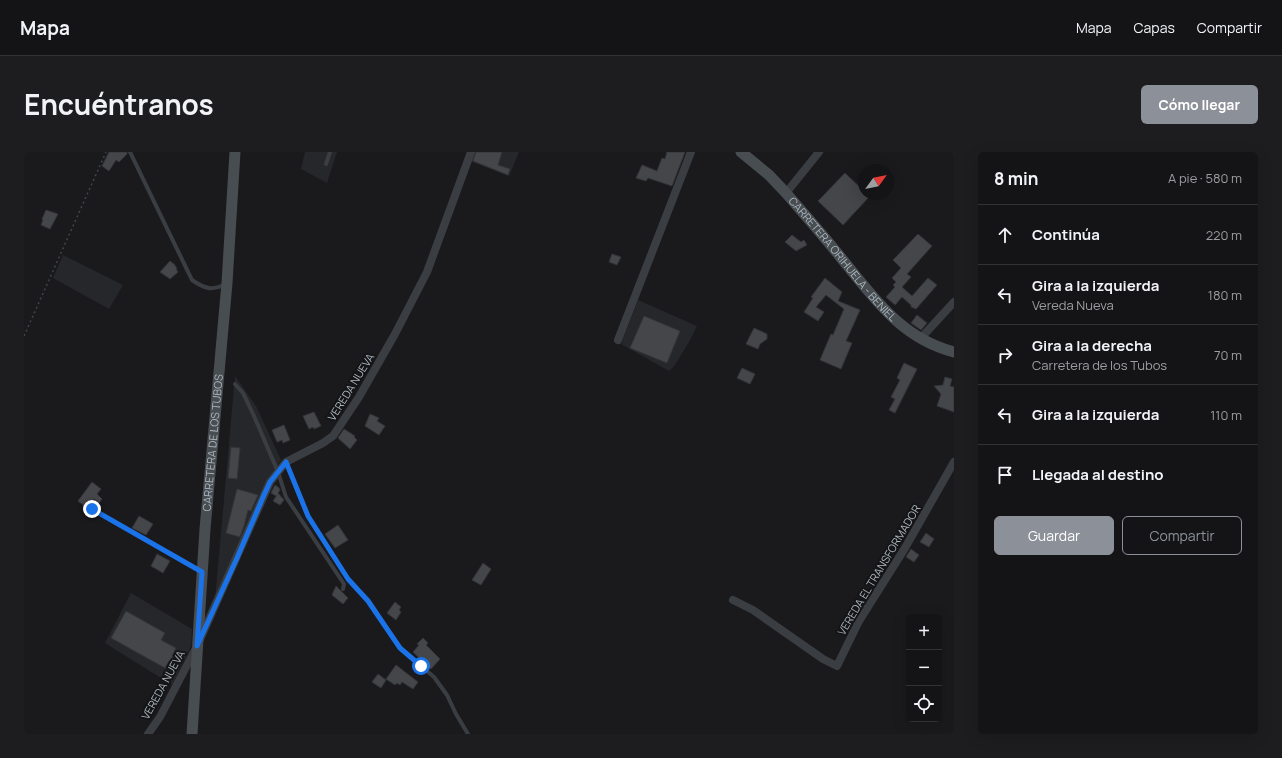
<!DOCTYPE html>
<html lang="es">
<meta charset="utf-8">
<style>
body{margin:0;font-family:Manrope,sans-serif;background:#1d1d1f;color:#f1f3f6}
.controls{position:absolute;right:12px;bottom:12px;display:grid;overflow:hidden;border-radius:6px;box-shadow:0 4px 16px #0002}
.controls button{width:36px;height:36px;display:grid;place-items:center;padding:0;border:0;border-bottom:1px solid #333335;background:#141416;color:#f1f3f6;font:20px sans-serif}
.compass{position:absolute;left:834px;top:12px;width:36px;height:36px;border-radius:50%;background:#141416;box-shadow:0 4px 16px #0002;rotate:57deg}
.stop{position:absolute;width:12px;height:12px;margin:-9px;border:3px solid #1a73e8;border-radius:50%;background:#fff}
.stop.end{background:#1a73e8;border-color:#fff;box-shadow:0 1px 4px #0008}
.list{margin:0;padding:0;list-style:none}
h2{display:flex;justify-content:space-between;align-items:center;height:52px;margin:0;padding:0 16px;font-size:17px}
h2 small{font-size:13px;font-weight:400;color:#9d9ea1}
.list li{display:grid;grid-template-columns:26px 1fr auto;gap:12px;align-items:center;box-sizing:border-box;height:60px;padding:0 16px;border-top:1px solid #333335}
.list b{display:block;font-size:15px;white-space:nowrap}
.list p{margin:0;font-size:13px;white-space:nowrap;color:#9d9ea1}
.list em{font-size:13px;font-style:normal;color:#9d9ea1}
.actions{display:flex;gap:8px;padding:12px 16px}
.actions a{flex:1;padding:9px 0;border:1px solid #8c9099;border-radius:6px;text-align:center;font-size:14px;color:#8c9099}
.actions .main{background:#8c9099;color:#fff}
.icon{flex:none;width:22px;height:22px;fill:none;stroke:currentColor;stroke-width:2;stroke-linecap:round;stroke-linejoin:round}
.map{position:relative;flex:none;width:930px;height:582px;overflow:hidden;border-radius:6px}
header{display:flex;align-items:center;gap:24px;box-sizing:border-box;height:56px;padding:0 20px;background:#141416;border-bottom:1px solid #333335}
header strong{font-size:19px}
nav{display:flex;gap:22px;margin-inline-start:auto;font-size:14px}
.intro{display:flex;align-items:center;justify-content:space-between;box-sizing:border-box;height:96px;padding:0 24px}
h1{margin:0;font-size:28px}
.button{padding:10px 18px;border-radius:6px;background:#8c9099;color:#fff;font-size:14px;font-weight:700}
main{display:flex;gap:24px;padding:0 24px}
aside{flex:1;background:#141416;border-radius:6px;box-shadow:0 4px 16px #0002}
.map>svg:first-child{display:block}
.built{fill:#26272a}
.building{fill:#44464a;stroke:#343539}
.lines{fill:none;stroke-linecap:round;stroke-linejoin:round}
.path{stroke:#404549;stroke-width:1.5;stroke-dasharray:2 3;stroke-linecap:butt}
.lane{stroke:#3a3e42;stroke-width:4}
.street{stroke:#3a3e42;stroke-width:8}
.secondary{stroke:#484d52;stroke-width:11}
.route{stroke:#1a73e8;stroke-width:5}
.labels{text-anchor:middle;stroke-width:4;stroke-linejoin:round;paint-order:stroke}
.street-label{font-size:11px;fill:#abb6bd;stroke:#151518}
</style>
<header>
<strong>Mapa</strong>
<nav><a>Mapa</a><a>Capas</a><a>Compartir</a></nav>
</header>
<div class="intro"><h1>Encuéntranos</h1><a class="button">Cómo llegar</a></div>
<main>
<div class="map">
<svg width="930" height="582" viewBox="0 0 930 582">
<rect width="100%" height="100%" fill="#1a1a1d"/>
<!-- built -->
<path class="built" d="M281,0H313L303,31L277,17Z
M449,0H495L485,24L446,9Z
M39,103L99,133L85,157L29,126Z
M614,148L673,174L665,190L651,213L645,219L597,192Z
M211,224L232,254L257,308L240,337L191,448Z
M107,441L168,477L167,494L148,533L81,491Z"/>
<!-- building -->
<path class="building" d="M85,0H103V2L95,10L92,8L85,19L78,14Z
M452,0H478L474,13L486,17L484,23L449,9Z
M643,0H661L648,34L624,26L622,29L612,26L618,13L633,19L638,6L641,7Z
M821,21L840,39V42H843L846,44L819,73L794,49Z
M22,58L34,62L26,77L17,73L19,68L18,67Z
M894,82L908,94L883,122L887,125L878,135L888,144L904,126L913,133L892,157L887,155V153L878,145L871,153L862,145L871,135L869,133L872,130L868,126L877,116L869,108Z
M768,83L777,90L780,88L783,93L772,99L761,90Z
M588,102L597,105L593,113L585,110Z
M146,109L151,113V114L153,116L152,117L154,120L146,127L136,120Z
M801,126L818,140L814,149L836,158L822,189L828,191L817,217L796,208L807,182L809,183L820,157L802,143L792,155L800,160L794,169L780,160L789,146L787,145Z
M893,163L903,171L897,178L887,171Z
M620,164L656,179L643,211L606,196Z
M730,176L743,182V187L736,192L734,197L722,192Z
M880,211L893,217L871,261L865,258L871,247L867,245L876,228L873,226Z
M718,216L731,222L726,232L713,226Z
M921,225L928,227L926,234L930,235V260L913,254L917,242L910,234L919,233Z
M290,260L297,274L290,277L289,275L285,277L279,264Z
M346,262L355,266L353,269L361,274L355,283L341,274Z
M260,273L266,288L259,291L258,288L253,290L248,278Z
M320,277L331,284L330,285L333,288L326,297L314,286Z
M207,295L216,296L213,327L204,326Z
M68,330L77,337L73,342L78,347L75,351L70,347L63,356L54,349Z
M251,333L255,336L256,338L254,341L260,348L256,353L249,349L253,343L252,344L247,341Z
M213,337L234,343L227,359L224,358L220,374L216,385L202,381Z
M115,364L129,372L122,383L108,376Z
M314,373L324,388L311,396L301,382Z
M902,381L910,387L905,395L896,390Z
M887,397L895,403L890,410L882,405Z
M133,402L146,409L139,421L127,414Z
M459,411L467,417L457,433L448,428Z
M312,434L324,446L319,452L308,443Z
M371,450L377,455L375,458L377,460L372,468L363,461Z
M102,459L141,481L137,488L152,496L148,504L149,508L145,509L141,516L87,486Z
M399,486L404,491L402,493L416,507L407,517L389,500L395,493L393,492Z
M372,513L394,530L389,537L378,530L376,533L373,531L371,533L362,527Z
M354,522L362,528L357,536L348,530Z"/>
<g class="lines">
<!-- path -->
<path class="path" d="M0,184L82,0"/>
<!-- lane -->
<path class="lane" d="M106,0L168,128C181,137 188,139 202,132
M302,12L306,0
M211,232L219,241L230,264L254,320L262,345L320,432L319,437
M262,310L284,364L324,427L345,449L376,496L410,525L423,543L432,562L444,582
M68,357L177,419"/>
<!-- street -->
<path class="street" d="M762,41L795,0
M896,187L930,150
M594,188L667,0
M709,448L729,458L799,507L813,514L835,469L881,396L930,310
M124,582L136,565L173,494L246,330L262,310L299,291L309,284L335,245L371,182L403,120L447,0"/>
<!-- secondary -->
<g class="secondary">
<path id="s1" d="M717,0L745,23L762,41C781,63 800,84 818,107C851,147 877,186 930,200"/>
<path id="s2" d="M168,582L181,377L203,131L211,0"/>
</g>
</g>
<g class="lines">
<!-- route -->
<path class="route" d="M68,357L178,420L173,494L213,406L240,343L246,330L262,310L284,364L324,427L344,449L376,496L397,514"/>
</g>
<g class="labels">
<!-- street labels -->
<g class="street-label">
<text dy="4" stroke="none"><textPath href="#s1" startOffset="148">CARRETERA ORIHUELA - BENIEL</textPath></text>
<text transform="translate(327 235) rotate(-58)" y="4">VEREDA NUEVA</text>
<text dy="4" stroke="none"><textPath href="#s2" startOffset="292">CARRETERA DE LOS TUBOS</textPath></text>
<text transform="translate(855 418) rotate(-59)" y="4">VEREDA EL TRANSFORMADOR</text>
<text transform="translate(139 533) rotate(-61)" y="4">VEREDA NUEVA</text>
</g>
</g>
</svg>
<div class="controls">
<button>+</button>
<button>−</button>
<button><svg class="icon" aria-label="locate" viewBox="0 0 24 24"><circle cx="12" cy="12" r="6"/><path d="M12 2v4M12 18v4M2 12h4M18 12h4"/></svg></button>
</div>
<svg class="compass" viewBox="-18 -18 36 36"><path d="M0-13l5 13h-10z" fill="#e53935"/><path d="M0 13l5-13h-10z" fill="#9d9ea1"/></svg>
<div class="stop" style="left:397px;top:514px"></div>
<div class="stop end" style="left:68px;top:357px"></div>
</div>
<aside>
<h2>8 min<small>A pie · 580 m</small></h2>
<ul class="list">
<li><svg class="icon" aria-label="ahead" viewBox="0 0 24 24"><path d="M12 20V5M6 11l6-6 6 6"/></svg><div><b>Continúa</b></div><em>220 m</em></li>
<li><svg class="icon" aria-label="left" viewBox="0 0 24 24"><path d="M17 20v-9H6M10 6l-5 5 5 5"/></svg><div><b>Gira a la izquierda</b><p>Vereda Nueva</p></div><em>180 m</em></li>
<li><svg class="icon" aria-label="right" viewBox="0 0 24 24"><path d="M7 20v-9h11M14 6l5 5-5 5"/></svg><div><b>Gira a la derecha</b><p>Carretera de los Tubos</p></div><em>70 m</em></li>
<li><svg class="icon" aria-label="left" viewBox="0 0 24 24"><path d="M17 20v-9H6M10 6l-5 5 5 5"/></svg><div><b>Gira a la izquierda</b></div><em>110 m</em></li>
<li><svg class="icon" aria-label="arrive" viewBox="0 0 24 24"><path d="M6 21V4h12l-3 4 3 4H6"/></svg><div><b>Llegada al destino</b></div></li>
</ul>
<div class="actions"><a class="main">Guardar</a><a>Compartir</a></div>
</aside>
</main>
